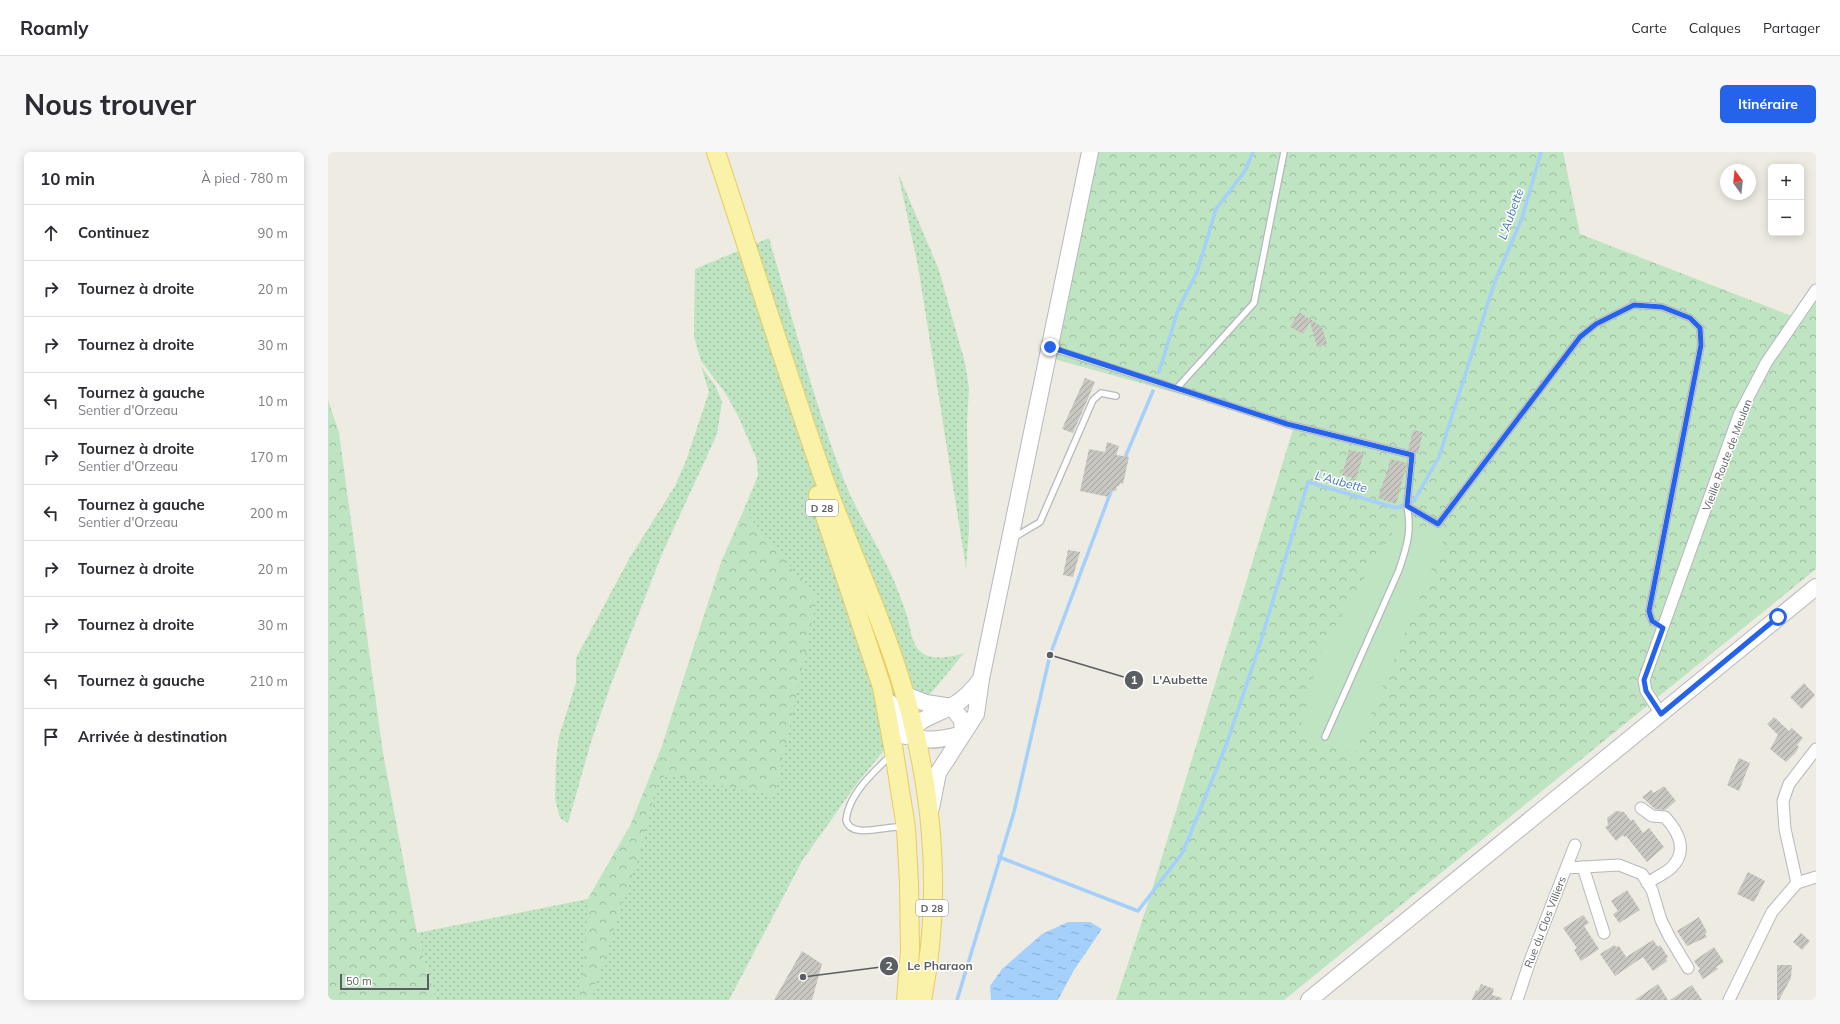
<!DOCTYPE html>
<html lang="fr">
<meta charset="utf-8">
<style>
body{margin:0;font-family:Mulish,sans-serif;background:#f7f7f7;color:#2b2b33}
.controls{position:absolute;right:12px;top:12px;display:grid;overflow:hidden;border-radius:6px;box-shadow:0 2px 10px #0003}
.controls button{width:36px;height:36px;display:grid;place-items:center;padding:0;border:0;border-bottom:1px solid #e1e1e2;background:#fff;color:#2b2b33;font:20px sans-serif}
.compass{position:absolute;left:1392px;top:12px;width:36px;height:36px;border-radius:50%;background:#fff;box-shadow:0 2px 10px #0003;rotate:345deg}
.scale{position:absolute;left:12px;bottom:10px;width:89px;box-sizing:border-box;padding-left:4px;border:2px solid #5b5e62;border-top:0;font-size:11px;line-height:14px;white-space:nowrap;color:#5b5e62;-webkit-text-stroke:3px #fff;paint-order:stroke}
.stop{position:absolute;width:12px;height:12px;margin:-9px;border:3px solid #2563eb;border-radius:50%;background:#fff}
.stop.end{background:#2563eb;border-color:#fff;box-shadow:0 1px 4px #0008}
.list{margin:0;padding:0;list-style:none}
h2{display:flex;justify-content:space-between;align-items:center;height:52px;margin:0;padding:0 16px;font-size:17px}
h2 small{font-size:13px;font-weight:400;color:#7c7c81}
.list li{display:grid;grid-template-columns:26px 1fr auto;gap:12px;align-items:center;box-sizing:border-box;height:56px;padding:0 16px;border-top:1px solid #e1e1e2}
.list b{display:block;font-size:15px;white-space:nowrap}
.list p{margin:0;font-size:13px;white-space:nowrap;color:#7c7c81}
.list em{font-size:13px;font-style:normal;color:#7c7c81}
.icon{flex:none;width:22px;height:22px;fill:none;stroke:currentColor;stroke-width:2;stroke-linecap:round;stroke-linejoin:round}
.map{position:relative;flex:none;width:1488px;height:848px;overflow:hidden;border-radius:6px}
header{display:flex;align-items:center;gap:24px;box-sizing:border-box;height:56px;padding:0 20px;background:#fff;border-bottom:1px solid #e1e1e2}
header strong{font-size:19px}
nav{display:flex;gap:22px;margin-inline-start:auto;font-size:14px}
.intro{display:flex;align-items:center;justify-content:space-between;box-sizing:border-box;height:96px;padding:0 24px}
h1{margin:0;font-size:28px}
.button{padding:10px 18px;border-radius:6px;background:#2563eb;color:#fff;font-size:14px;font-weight:700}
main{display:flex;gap:24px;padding:0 24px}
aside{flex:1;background:#fff;border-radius:6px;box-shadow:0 2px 10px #0003}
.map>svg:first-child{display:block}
.grass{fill:url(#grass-dots)}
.forest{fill:url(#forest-crowns)}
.green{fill:#bfe4c1}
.water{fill:url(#water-ripples)}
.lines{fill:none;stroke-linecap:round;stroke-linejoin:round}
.stream{stroke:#a4d0fb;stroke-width:3.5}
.building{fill:url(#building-hatch)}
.lane-casing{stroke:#b5b8bc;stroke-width:8}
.street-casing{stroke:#b5b8bc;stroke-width:13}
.secondary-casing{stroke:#b6b8be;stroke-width:18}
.primary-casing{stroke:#ebcb5d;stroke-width:20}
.lane{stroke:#fff;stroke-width:5.5}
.street{stroke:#fff;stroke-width:11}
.secondary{stroke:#fff;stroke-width:16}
.primary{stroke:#fbf2a9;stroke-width:18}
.route{stroke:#2563eb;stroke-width:5}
.labels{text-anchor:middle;stroke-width:3;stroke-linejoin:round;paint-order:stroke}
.shield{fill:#fff;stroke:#8c8e91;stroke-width:1}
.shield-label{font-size:10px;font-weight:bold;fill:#5b5e62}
.street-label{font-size:11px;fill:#5b5e62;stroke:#fff}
.water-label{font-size:12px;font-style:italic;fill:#4576b4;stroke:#fff}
.leader{fill:none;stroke:#5b5e62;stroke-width:1.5}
.callout-dot{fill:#5b5e62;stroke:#fff;stroke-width:1.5}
.mark-label{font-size:12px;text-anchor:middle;font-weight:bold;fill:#fff}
.callout-label{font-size:12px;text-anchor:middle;font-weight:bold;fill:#5b5e62;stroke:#fff;stroke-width:3;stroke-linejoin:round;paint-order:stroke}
</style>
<header>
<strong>Roamly</strong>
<nav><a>Carte</a><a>Calques</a><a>Partager</a></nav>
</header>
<div class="intro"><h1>Nous trouver</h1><a class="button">Itinéraire</a></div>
<main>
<aside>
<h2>10 min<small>À pied · 780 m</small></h2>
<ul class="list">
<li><svg class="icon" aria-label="ahead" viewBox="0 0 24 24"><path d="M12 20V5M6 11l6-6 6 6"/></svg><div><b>Continuez</b></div><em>90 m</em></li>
<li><svg class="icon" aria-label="right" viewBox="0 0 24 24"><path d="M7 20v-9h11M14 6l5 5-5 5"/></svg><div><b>Tournez à droite</b></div><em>20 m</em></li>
<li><svg class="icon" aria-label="right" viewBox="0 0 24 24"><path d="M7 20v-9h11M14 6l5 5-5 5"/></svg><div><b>Tournez à droite</b></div><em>30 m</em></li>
<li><svg class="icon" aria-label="left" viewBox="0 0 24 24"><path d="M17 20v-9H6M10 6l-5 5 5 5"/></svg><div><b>Tournez à gauche</b><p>Sentier d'Orzeau</p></div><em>10 m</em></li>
<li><svg class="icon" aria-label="right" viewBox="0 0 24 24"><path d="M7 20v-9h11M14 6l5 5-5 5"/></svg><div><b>Tournez à droite</b><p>Sentier d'Orzeau</p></div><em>170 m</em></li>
<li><svg class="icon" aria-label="left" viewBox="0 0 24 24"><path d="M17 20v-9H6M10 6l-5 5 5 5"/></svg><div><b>Tournez à gauche</b><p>Sentier d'Orzeau</p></div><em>200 m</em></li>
<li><svg class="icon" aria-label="right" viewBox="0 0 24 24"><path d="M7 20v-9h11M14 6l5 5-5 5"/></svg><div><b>Tournez à droite</b></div><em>20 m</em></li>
<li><svg class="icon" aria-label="right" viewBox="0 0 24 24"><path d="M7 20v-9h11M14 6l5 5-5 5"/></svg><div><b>Tournez à droite</b></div><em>30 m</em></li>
<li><svg class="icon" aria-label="left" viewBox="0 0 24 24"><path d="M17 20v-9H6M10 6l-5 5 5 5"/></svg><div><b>Tournez à gauche</b></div><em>210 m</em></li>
<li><svg class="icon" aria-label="arrive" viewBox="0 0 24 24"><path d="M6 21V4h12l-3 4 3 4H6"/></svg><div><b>Arrivée à destination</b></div></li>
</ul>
</aside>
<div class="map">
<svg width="1488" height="848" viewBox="0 0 1488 848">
<defs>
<pattern id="grass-dots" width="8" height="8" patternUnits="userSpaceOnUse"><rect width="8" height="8" fill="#bfe4c1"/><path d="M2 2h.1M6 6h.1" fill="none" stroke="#9ebca0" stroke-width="1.8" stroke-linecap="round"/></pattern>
<pattern id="forest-crowns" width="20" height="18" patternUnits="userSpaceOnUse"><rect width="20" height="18" fill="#bfe4c1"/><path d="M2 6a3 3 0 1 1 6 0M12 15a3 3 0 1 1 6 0" fill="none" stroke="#9ebca0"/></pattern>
<pattern id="water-ripples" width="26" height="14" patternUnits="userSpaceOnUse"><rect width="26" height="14" fill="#a4d0fb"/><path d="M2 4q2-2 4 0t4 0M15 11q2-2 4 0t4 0" fill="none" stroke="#89accf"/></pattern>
<pattern id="building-hatch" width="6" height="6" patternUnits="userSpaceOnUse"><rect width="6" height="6" fill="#c8c6c0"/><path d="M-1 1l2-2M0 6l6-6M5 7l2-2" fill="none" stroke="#a5a49f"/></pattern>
</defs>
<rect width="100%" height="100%" fill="#edebe2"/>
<!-- grass -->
<path class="grass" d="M570,21L611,118L637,211L641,236L639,271L641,378L638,416L590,114Z
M441,86C464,165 485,246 514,323C528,360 548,390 564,424C569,436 574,449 578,461C582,472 583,492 593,500C603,509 625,505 636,501L530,630L474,709L401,848H108L89,781L260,747L302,674L333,597L393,411L430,324L429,308L411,266L398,242L373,209L366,185L367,117Z
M373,214L388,235L394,250L389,282L334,402L282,535L263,590L240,671L232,666L227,647L228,608L231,584L248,531V506L301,407L347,334L358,309L381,240Z"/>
<!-- forest -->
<path class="forest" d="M765,0H1235L1252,82L1461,163L1474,170L1488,148V417L956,848H788L819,754L966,274L719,205Z
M0,248L11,281L55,601L89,781L108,848H0Z
M416,358L489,447L447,644L337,623L328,636L310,707L262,848H248L256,810L260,747L302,674L333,597L393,411Z"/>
<!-- green -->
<path class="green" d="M1073,367L1117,385L1027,601L970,584L993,497Z"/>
<!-- water -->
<path class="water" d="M740,770H762L774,777L746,818L730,848H663L662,834L674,817L714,782Z"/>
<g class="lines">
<!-- stream -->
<path class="stream" d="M831,220L850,158L869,120L888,57L917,19L925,0
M796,308L825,239
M671,705L810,759L855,700L899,591L932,492L980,330L1068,356L1086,349L1111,305L1166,132L1194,66L1213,0
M629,848L686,660L722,503L785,334"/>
</g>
<!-- building -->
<path class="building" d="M971,160L994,175L999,192L989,195L982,170L975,182L962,175Z
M757,226L767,230L745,281L734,277Z
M1085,278L1095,280L1090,302L1080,298Z
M779,290L791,294L788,303L801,305L795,332L792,331L791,334H789L788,339L782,338L781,345L752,339L761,297L777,300Z
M1021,298L1036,301L1028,327L1014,323Z
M1063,307L1079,311L1068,352L1050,346Z
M740,398L752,400L745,425L735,423Z
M1476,531L1487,543L1474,557L1462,545Z
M1446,565L1461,579L1464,576L1475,586L1469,593L1471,595L1468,600L1458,610L1442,597L1450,583L1439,572Z
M1411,606L1422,611L1411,639L1399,633Z
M1336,634L1348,649L1337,658L1327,657L1314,645L1323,638L1326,641Z
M1288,659L1296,660L1303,669L1305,667L1315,681L1321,676L1336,695L1319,710L1298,684L1296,685L1295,683L1288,689L1277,675L1280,673L1279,666Z
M1420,720L1437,729L1426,750L1409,742Z
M1299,738L1312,758L1291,771L1285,762L1290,759L1283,749Z
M1255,763L1261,771L1256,774L1271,797L1253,809L1246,798L1249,796L1235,776Z
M1371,765L1379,780L1377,782L1379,785L1359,794L1349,779Z
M1473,781L1482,789L1474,798L1465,790Z
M1325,788L1330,795L1332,793L1340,805L1338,807L1339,809L1325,819L1315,805L1287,824L1272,802L1286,793L1288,795L1291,794L1298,805Z
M1386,795L1396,810L1388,815L1390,817L1375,827L1370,819L1372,817L1366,809Z
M474,799L494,812L484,848H446Z
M1449,813H1464L1463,826L1451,848H1449Z
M1153,832L1166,837L1164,843L1174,846L1173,848H1144L1148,838L1150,839Z
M1330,832L1340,848H1307Z
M1364,833L1374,848H1342Z"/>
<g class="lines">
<defs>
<path id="lane" d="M723,196L959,272L1084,303L1079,354L1110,372L1252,185L1268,172L1306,153L1334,155L1362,166L1372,176L1373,193L1321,459L1324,469L1335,476
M849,236L926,151L956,0
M685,386L712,370L765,248L773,241L788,244
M997,585L1071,418C1079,394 1084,379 1079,354
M563,603C545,621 521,641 518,668C523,688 559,673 576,675"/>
<path id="street" d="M1333,562L1318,539L1316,528L1411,263L1438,211L1488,138
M1313,656L1324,664L1337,665C1350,679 1361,699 1343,716C1336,722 1327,726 1319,731
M1255,715L1276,781
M1238,716L1291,713L1314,722L1324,738L1333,768L1342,786L1360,816
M1469,731L1457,677L1455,649L1461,632L1488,597
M1189,848L1203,806L1247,693
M1401,848L1444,760L1469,731L1488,725"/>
<path id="secondary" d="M562,551C574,593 599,592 635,582L634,568L624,555L598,551L577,543
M577,584C589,567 608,563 624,554C637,547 645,538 653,527
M603,656L610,621L648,562L653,527L762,0
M981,848L1488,435"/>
<path id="primary" d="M388,0C423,105 456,212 492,316C516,385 548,451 570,520C604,625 616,738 594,848
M490,343L554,535L566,600L578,676L581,731L582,800L578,848"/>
</defs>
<!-- lane casing -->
<use href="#lane" class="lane-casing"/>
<!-- street casing -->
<use href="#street" class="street-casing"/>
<!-- secondary casing -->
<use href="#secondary" class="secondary-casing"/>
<!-- primary casing -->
<use href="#primary" class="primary-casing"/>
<!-- lane -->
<use href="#lane" class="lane"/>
<!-- street -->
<use href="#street" class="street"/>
<!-- secondary -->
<use href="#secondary" class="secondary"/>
<!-- primary -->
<use href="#primary" class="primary"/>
</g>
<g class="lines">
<!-- route -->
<path class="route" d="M722,195L959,272L1084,303L1079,354L1110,372L1252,185L1268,172L1306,153L1334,155L1362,166L1372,176L1373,193L1321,459L1324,469L1335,476L1316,528L1318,539L1333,562L1450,465"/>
</g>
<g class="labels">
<!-- shield labels -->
<g class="shield">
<rect x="478" y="348" width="32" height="16" rx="3"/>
<rect x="588" y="748" width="32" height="16" rx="3"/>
</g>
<g class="shield-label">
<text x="494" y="360">D 28</text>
<text x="604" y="760">D 28</text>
</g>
<!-- street labels -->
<g class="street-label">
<text transform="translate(1399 303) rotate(-69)" y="4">Vieille Route de Meulan</text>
<text transform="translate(1217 770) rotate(-69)" y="4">Rue du Clos Villiers</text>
</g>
<!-- water labels -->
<g class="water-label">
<text transform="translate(1183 62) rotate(-70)" y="4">L'Aubette</text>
<text transform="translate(1013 330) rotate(15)" y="4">L'Aubette</text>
</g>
</g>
<!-- callouts -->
<path class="leader" d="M722 503L806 528M475 825L561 814"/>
<g class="callout-dot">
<circle cx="722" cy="503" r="4"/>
<circle cx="475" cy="825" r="4"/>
<circle cx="806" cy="528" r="10"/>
<circle cx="561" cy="814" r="10"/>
</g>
<g class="mark-label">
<text x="806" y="532">1</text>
<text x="561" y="818">2</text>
</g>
<g class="callout-label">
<text x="852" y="532">L'Aubette</text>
<text x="612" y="818">Le Pharaon</text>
</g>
</svg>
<div class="controls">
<button>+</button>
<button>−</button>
</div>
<svg class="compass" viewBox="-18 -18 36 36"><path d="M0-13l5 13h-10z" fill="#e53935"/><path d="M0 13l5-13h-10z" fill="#7c7c81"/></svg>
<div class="scale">50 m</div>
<div class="stop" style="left:1450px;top:465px"></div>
<div class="stop end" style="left:722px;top:195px"></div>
</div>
</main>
